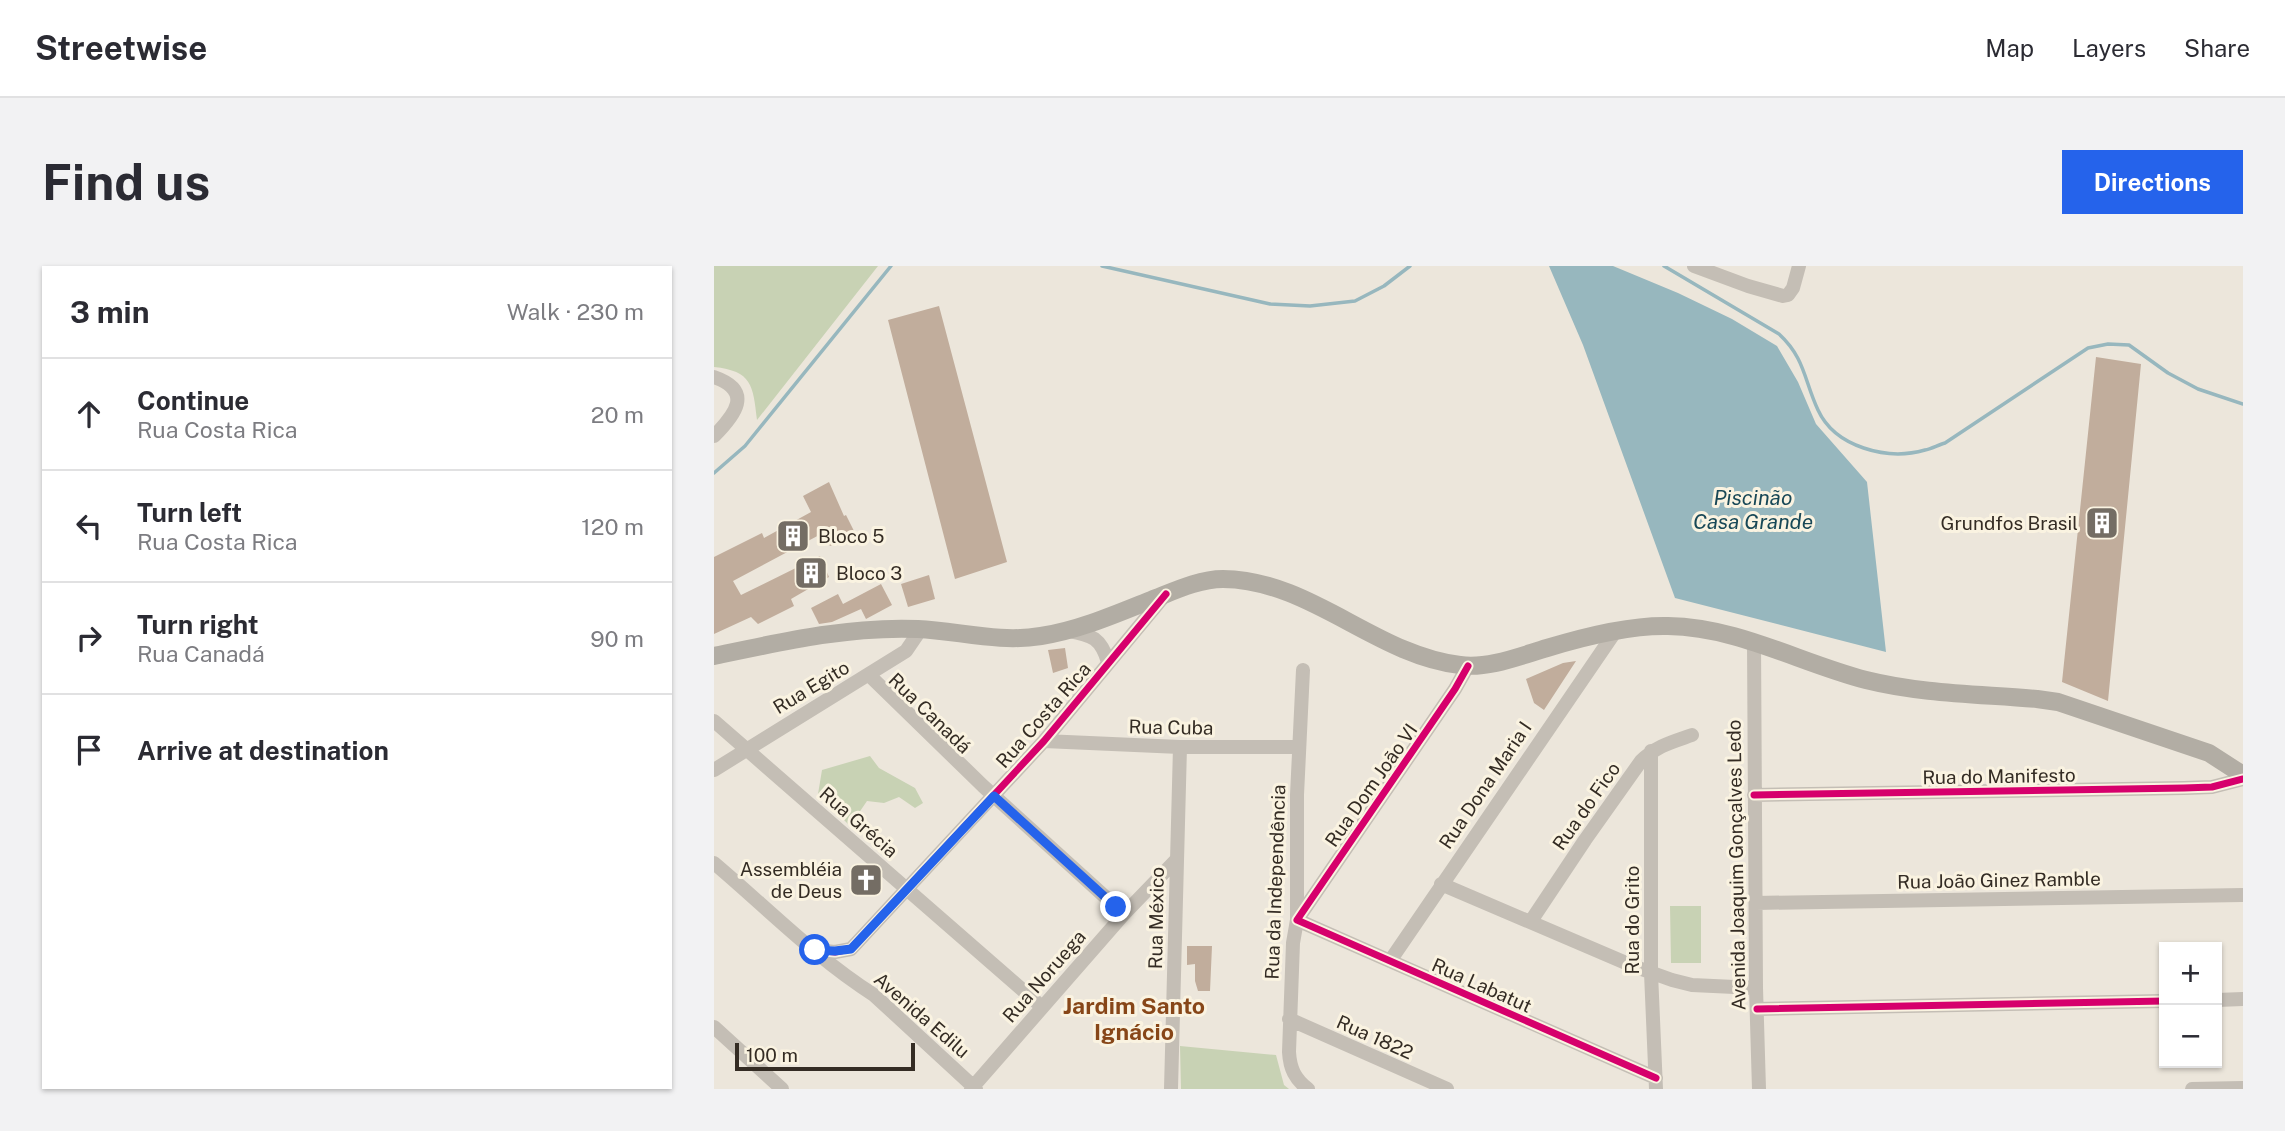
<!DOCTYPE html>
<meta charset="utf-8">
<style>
body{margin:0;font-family:"Public Sans",sans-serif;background:#f2f2f3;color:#2b2b33}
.controls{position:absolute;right:21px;bottom:21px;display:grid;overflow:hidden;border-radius:0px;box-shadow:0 2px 5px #0004}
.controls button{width:63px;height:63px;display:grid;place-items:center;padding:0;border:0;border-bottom:2px solid #e1e1e2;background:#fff;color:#2b2b33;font:35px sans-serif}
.scale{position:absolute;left:21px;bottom:18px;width:180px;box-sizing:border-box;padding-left:7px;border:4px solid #342c24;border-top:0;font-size:19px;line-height:24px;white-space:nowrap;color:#342c24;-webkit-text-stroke:5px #faf3e1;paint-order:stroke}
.stop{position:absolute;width:21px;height:21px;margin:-16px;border:5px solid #2563eb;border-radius:50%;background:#fff}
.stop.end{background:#2563eb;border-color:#fff;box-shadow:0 2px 7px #0008}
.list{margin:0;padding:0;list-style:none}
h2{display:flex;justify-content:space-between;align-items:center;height:91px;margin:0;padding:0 28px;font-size:30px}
h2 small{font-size:23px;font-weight:400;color:#7c7c81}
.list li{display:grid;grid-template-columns:46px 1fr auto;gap:21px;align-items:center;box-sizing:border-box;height:112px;padding:0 28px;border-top:2px solid #e1e1e2}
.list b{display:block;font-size:26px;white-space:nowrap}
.list p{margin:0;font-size:23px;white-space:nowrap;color:#7c7c81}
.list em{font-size:23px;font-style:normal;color:#7c7c81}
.icon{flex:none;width:38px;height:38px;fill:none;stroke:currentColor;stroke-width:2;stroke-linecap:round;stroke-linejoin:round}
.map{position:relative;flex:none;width:1529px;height:823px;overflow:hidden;border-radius:0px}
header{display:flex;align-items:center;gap:42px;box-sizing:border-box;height:98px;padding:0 35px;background:#fff;border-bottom:2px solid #e1e1e2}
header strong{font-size:33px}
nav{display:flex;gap:38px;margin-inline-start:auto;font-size:24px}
.intro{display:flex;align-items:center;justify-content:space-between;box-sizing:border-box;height:168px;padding:0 42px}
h1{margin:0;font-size:49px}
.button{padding:18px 32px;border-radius:0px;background:#2563eb;color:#fff;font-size:24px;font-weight:700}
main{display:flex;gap:42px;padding:0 42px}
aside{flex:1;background:#fff;border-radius:0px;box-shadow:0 2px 5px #0004}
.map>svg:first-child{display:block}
.green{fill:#c8d2b4}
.water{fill:#97b7be}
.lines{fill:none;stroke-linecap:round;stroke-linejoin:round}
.stream{stroke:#97b7be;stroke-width:3.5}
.building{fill:#c1ad9c}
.minor{stroke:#c4beb5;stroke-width:14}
.major{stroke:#b2ada4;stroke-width:18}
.cycleway-casing{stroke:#faf3e1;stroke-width:11}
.cycleway{stroke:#d6006c;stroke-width:7}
.route{stroke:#2563eb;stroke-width:9}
.labels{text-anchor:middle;stroke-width:6;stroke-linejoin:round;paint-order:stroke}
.poi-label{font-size:19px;fill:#342c24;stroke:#faf3e1;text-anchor:end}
.street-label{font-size:19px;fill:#342c24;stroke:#faf3e1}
.water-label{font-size:21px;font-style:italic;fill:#184857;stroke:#faf3e1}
.quarter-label{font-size:23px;font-weight:bold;fill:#874618;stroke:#faf3e1}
</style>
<header>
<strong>Streetwise</strong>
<nav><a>Map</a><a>Layers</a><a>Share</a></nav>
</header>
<div class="intro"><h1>Find us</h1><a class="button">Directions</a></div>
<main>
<aside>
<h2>3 min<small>Walk · 230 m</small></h2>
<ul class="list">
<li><svg class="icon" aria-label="ahead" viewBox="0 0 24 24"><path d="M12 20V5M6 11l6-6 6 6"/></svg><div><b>Continue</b><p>Rua Costa Rica</p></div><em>20 m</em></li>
<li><svg class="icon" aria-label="left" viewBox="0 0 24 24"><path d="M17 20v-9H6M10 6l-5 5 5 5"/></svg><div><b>Turn left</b><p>Rua Costa Rica</p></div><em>120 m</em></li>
<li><svg class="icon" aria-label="right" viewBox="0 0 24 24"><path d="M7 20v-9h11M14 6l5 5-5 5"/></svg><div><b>Turn right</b><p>Rua Canadá</p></div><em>90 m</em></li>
<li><svg class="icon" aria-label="arrive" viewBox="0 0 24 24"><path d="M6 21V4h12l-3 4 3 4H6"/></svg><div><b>Arrive at destination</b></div></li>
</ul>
</aside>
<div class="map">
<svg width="1529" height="823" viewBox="0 0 1529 823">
<rect width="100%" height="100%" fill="#ece6db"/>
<!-- green -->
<path class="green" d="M0,0H164L43,154C39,119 38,105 0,101Z
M156,490L165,502L201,522L209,537L201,542L185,531L170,537L153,535L136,560L104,528L108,504Z
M956,640H987V697H957Z
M466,780L562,789L570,819L575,823H467Z"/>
<!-- water -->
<path class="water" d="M835,0H899L964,27L1018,53L1063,80L1084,116L1102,158L1153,216L1172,386L961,332L869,79Z"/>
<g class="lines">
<!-- stream -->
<path class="stream" d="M388,0L556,38L596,40L641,35L670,20L696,0
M950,0L1065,68C1091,92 1090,114 1104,144C1121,181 1173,195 1211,184C1217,183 1224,179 1231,177L1374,82L1394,78L1415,79L1454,107L1484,123L1529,138
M0,207L31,180L177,0"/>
</g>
<!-- building -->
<path class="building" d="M225,40L293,296L241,313L174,54Z
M1382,91L1427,98L1394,435L1348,416Z
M115,216L130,250L132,249L142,269L116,280L109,267L19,315L27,329L106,290L115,311L77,333L80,340L44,358L37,351L0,368V291L48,267L50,272L97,246L89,230Z
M215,309L221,333L194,341L187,318Z
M167,318L178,339L152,353L147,343L118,356L105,358L97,342L124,328L129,338Z
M351,382L354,402L339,407L334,384Z
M862,395L830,444L820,437L812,413L849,397Z
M147,598L167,618L156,628L136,611Z
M473,680H498L496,725H484L481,715V698L473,699Z"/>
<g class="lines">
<!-- minor -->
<path class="minor" d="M980,0L1034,20L1069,30L1074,29L1079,22L1085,0
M0,111C40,125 21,149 0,170
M355,365C378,369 387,372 394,396
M1040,375L1042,722L1045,823
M754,400L741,423L583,654L942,812
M589,404L583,529V654L579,677L575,786C576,803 581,813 594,823
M155,409L269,520L410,648
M0,455L328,741
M330,475L466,481H584
M937,485V707L942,823
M0,504L192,385L207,363
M1040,529L1470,522L1498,521L1529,513
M0,597C52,641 103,693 160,729L262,823
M727,618L919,700L958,714L978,719L1042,722
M1042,637L1529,629
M817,655L871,574L927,495C942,480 958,476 978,469
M101,684L121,686L137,683L330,475L451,329
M676,695L901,366
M1503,734L1529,733
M1043,743L1450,735
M575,753L733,823
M0,761L68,823
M257,823L410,648L463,593
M457,823L466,481
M1478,823L1529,822"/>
<!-- major -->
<path class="major" d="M0,390C66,376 136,360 204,363C245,365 285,377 327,370C365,364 402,348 437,334C460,325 485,313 509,313C597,314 661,389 746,399C774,403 806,390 833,382C869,371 916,359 954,360C1024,361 1086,397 1152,414C1208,428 1266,428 1323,433L1344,436L1495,487L1529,509"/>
<defs>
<path id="cycleway" d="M754,400L741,423L583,654L942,812
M1040,529L1470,522L1498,521L1529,513
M101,684L121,686L137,683L330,475L452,328
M1043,743L1450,735"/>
</defs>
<!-- cycleway casing -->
<use href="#cycleway" class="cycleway-casing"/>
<!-- cycleway -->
<use href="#cycleway" class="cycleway"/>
</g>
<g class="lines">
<!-- route -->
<path class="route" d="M101,684L121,685L137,683L280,530L402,641"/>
</g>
<!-- icons -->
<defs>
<symbol id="building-square" viewBox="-11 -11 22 22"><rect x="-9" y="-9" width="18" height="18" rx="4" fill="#746d64" stroke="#faf3e1"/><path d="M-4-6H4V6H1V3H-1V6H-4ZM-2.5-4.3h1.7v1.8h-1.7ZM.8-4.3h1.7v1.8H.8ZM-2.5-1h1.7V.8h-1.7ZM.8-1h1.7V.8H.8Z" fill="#fff"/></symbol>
<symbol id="church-square" viewBox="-11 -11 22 22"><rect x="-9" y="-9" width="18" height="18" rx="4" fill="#746d64" stroke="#faf3e1"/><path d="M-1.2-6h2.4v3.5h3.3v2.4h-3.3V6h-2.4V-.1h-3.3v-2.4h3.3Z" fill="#fff"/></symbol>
</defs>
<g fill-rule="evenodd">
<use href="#building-square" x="1369" y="238" width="38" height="38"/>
<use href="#building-square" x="60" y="251" width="38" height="38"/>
<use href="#building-square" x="78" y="288" width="38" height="38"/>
<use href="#church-square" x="133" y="595" width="38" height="38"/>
</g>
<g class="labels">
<!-- poi labels -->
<g class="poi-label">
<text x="1364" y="264">Grundfos Brasil</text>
<text x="104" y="277" text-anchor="start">Bloco 5</text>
<text x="122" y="314" text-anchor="start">Bloco 3</text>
<text x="128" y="610">Assembléia<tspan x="128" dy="22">de Deus</tspan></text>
</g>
<!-- street labels -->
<g class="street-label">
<text transform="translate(97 421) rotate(-31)" y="7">Rua Egito</text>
<text transform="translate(216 447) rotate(44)" y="7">Rua Canadá</text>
<text transform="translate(329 449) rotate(-49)" y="7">Rua Costa Rica</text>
<text transform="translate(457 461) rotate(1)" y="7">Rua Cuba</text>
<text transform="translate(1285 510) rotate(-1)" y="7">Rua do Manifesto</text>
<text transform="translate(657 519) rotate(-55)" y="7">Rua Dom João VI</text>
<text transform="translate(771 519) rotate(-56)" y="7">Rua Dona Maria I</text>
<text transform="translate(872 540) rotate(-55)" y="7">Rua do Fico</text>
<text transform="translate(145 556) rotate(41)" y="7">Rua Grécia</text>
<text transform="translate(1022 599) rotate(-91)" y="7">Avenida Joaquim Gonçalves Ledo</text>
<text transform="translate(1285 614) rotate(-1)" y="7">Rua João Ginez Ramble</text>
<text transform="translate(561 616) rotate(-88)" y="7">Rua da Independência</text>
<text transform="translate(442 652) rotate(-89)" y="7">Rua México</text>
<text transform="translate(918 654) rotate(-90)" y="7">Rua do Grito</text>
<text transform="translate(330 710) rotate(-49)" y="7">Rua Noruega</text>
<text transform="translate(768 719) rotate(24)" y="7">Rua Labatut</text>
<text transform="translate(208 749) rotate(41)" y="7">Avenida Edilu</text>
<text transform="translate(661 771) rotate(24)" y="7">Rua 1822</text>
</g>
<!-- water labels -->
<g class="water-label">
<text x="1039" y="239">Piscinão<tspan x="1039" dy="24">Casa Grande</tspan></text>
</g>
<!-- quarter labels -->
<g class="quarter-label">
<text x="420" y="748">Jardim Santo<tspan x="420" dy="26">Ignácio</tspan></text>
</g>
</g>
</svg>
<div class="controls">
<button>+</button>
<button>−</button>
</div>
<div class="scale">100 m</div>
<div class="stop" style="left:101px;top:684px"></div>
<div class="stop end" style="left:402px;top:641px"></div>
</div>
</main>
